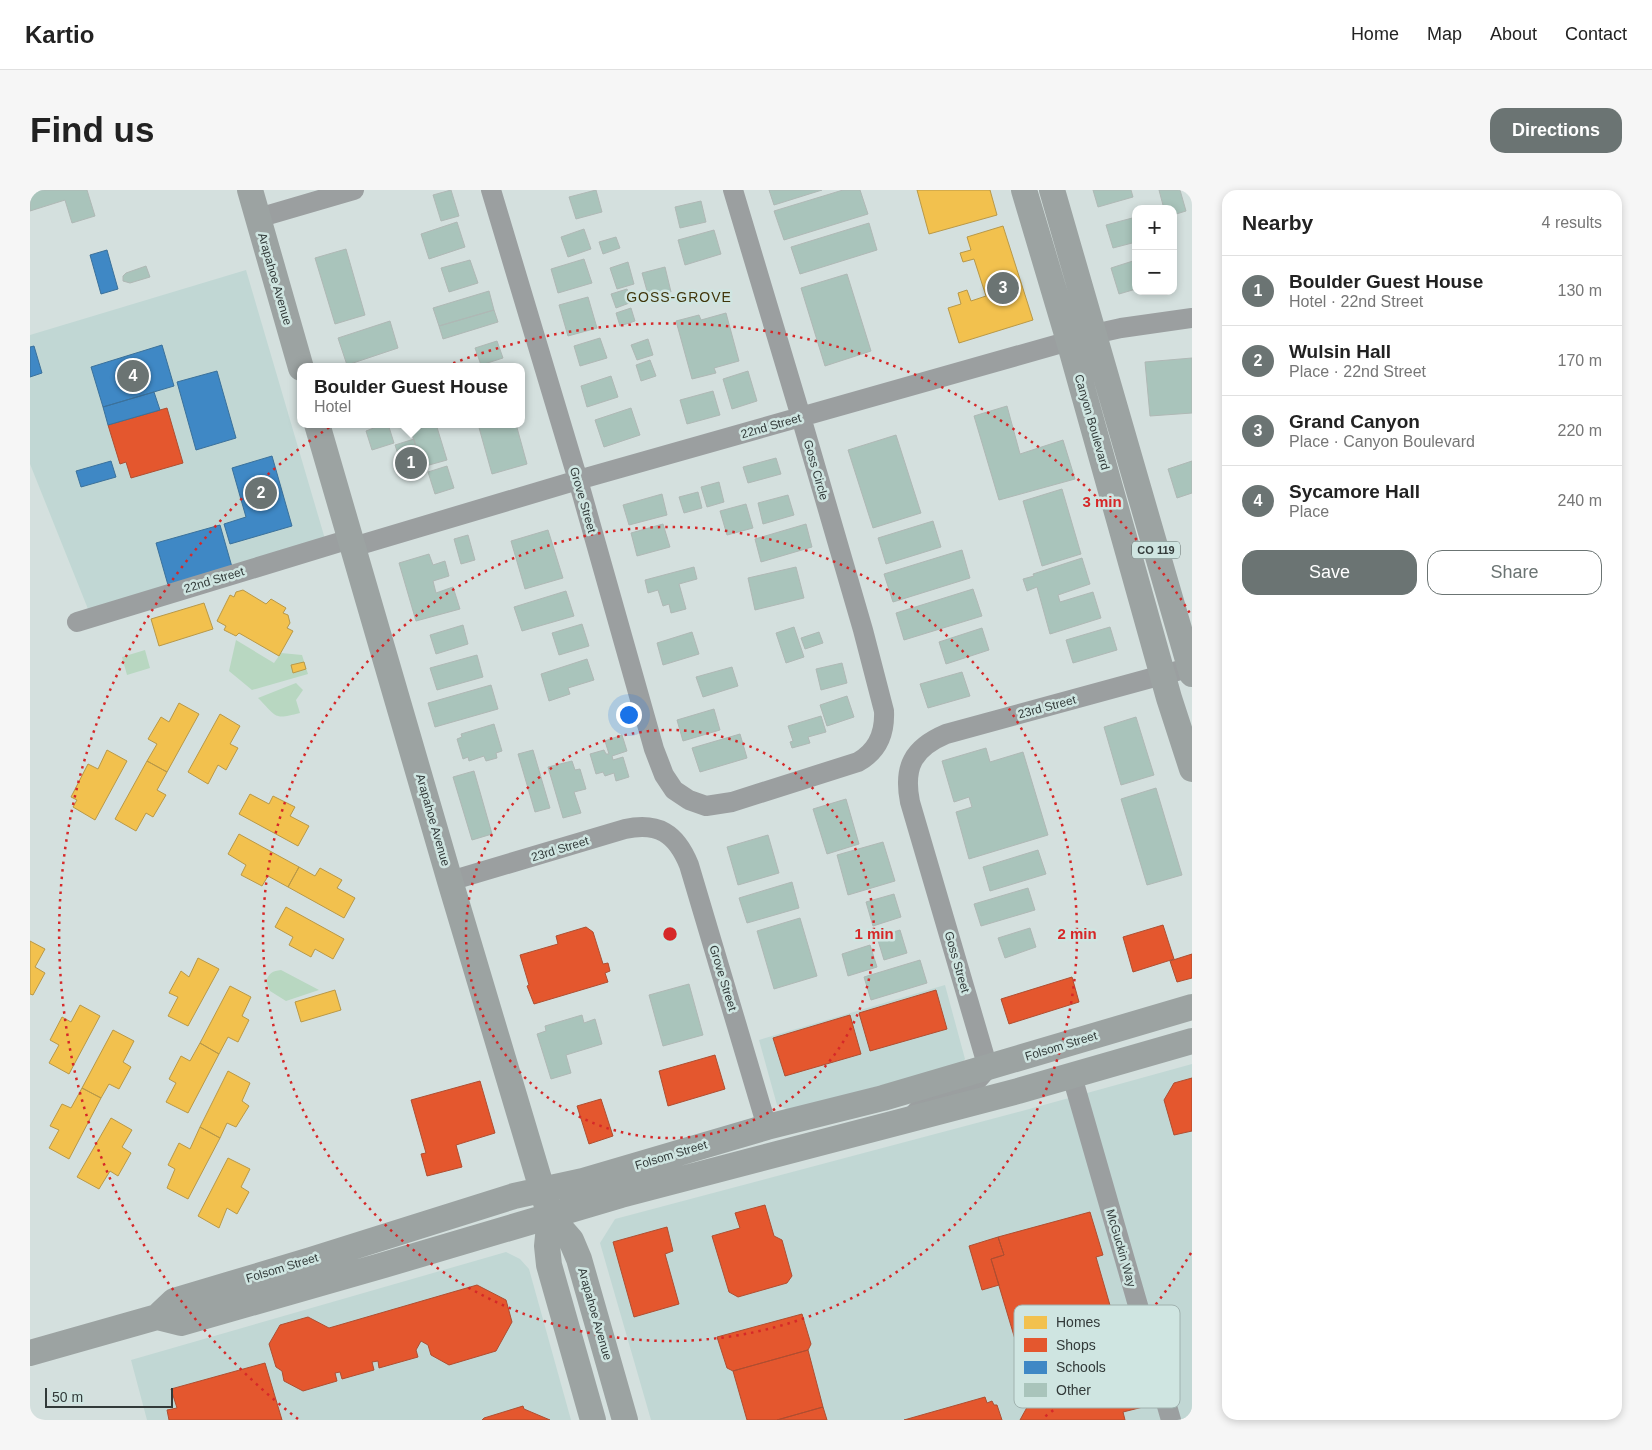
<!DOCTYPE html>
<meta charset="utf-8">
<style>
body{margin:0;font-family:Arial,sans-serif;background:#f6f6f6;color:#222}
.controls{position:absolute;right:15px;top:15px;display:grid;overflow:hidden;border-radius:10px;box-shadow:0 2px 8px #0003}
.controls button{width:45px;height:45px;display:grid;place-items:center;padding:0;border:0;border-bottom:1px solid #e0e0e0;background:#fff;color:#222;font:25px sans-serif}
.scale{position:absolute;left:15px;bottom:12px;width:128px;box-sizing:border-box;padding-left:5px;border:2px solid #323a39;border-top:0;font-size:14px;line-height:18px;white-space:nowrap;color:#323a39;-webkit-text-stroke:4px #cfe5e1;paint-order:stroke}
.you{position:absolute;left:598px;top:524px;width:18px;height:18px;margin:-12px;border:4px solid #fff;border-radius:50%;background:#1a73e8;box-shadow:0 0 0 8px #1a73e833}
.badge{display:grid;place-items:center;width:32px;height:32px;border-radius:50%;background:#6b7473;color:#fff;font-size:16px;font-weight:700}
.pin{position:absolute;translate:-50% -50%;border:2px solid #fff;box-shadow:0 1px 5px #0006}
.popup{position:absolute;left:267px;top:173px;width:228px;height:65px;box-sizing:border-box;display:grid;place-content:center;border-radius:10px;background:#fff;filter:drop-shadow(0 1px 4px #0005);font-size:16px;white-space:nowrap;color:#767676}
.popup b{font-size:19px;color:#222}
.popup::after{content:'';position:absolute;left:50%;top:100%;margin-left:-10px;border:10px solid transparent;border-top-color:#fff}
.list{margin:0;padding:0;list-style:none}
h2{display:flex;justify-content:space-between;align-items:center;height:65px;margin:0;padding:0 20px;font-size:21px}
h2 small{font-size:16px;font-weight:400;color:#767676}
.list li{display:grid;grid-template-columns:32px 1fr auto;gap:15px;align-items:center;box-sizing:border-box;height:70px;padding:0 20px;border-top:1px solid #e0e0e0}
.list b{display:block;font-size:19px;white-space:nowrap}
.list p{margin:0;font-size:16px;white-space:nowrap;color:#767676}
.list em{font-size:16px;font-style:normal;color:#767676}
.actions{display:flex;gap:10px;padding:15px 20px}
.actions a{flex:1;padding:11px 0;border:1px solid #6b7473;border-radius:15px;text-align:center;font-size:18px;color:#6b7473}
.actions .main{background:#6b7473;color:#fff}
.map{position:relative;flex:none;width:1162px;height:1230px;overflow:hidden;border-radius:15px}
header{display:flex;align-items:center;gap:30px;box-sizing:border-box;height:70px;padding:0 25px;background:#fff;border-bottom:1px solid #e0e0e0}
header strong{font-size:24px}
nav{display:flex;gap:28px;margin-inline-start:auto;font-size:18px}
.intro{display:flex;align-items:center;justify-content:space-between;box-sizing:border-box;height:120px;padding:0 30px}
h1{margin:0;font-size:35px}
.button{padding:12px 22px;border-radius:15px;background:#6b7473;color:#fff;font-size:18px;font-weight:700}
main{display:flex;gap:30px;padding:0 30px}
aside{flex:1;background:#fff;border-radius:15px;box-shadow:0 2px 8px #0003}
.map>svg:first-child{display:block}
.built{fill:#c1d7d4}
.green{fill:#b8d7c1}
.homes{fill:#f2c14e;stroke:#b89848}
.shops{fill:#e4572e;stroke:#af4e31}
.schools{fill:#3f88c5;stroke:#3b719b}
.building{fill:#a9c4bb;stroke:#afb8b5}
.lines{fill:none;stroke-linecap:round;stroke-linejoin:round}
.minor{stroke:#9b9fa0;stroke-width:20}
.major{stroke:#9ca3a2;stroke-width:26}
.ring{fill:none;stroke:#d62828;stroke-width:2.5;stroke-dasharray:2.5 5}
.labels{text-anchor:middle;stroke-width:5;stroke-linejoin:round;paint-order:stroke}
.shield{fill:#cfe5e1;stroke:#616d6b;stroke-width:1}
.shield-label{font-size:11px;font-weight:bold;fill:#323a39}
.street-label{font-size:12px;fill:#323a39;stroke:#cfe5e1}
.neighbourhood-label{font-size:14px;letter-spacing:1px;fill:#40360b;stroke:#cfe5e1}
.key{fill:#cfe5e1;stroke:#a0b2af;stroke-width:1}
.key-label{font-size:14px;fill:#323a39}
.centre{fill:#d62828;stroke:#cfe5e1;stroke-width:2.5}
.ring-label{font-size:15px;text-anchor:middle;font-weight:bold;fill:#d62828;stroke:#cfe5e1;stroke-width:5;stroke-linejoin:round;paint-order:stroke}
</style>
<header>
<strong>Kartio</strong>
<nav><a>Home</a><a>Map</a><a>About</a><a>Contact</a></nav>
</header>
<div class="intro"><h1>Find us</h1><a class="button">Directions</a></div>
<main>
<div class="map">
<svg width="1162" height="1230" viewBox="0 0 1162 1230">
<rect width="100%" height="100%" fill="#d4e0de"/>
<!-- built -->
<path class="built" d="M216,80L295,349L58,419L0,274V145Z
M915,795L935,869L931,874L759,920L747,915L729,850Z
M1162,874V1230H621L570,1053L585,1029L992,921Z
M476,1062L490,1069L499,1079L541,1230H117L101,1170Z"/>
<!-- green -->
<path class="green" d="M206,450L244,473L251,463L272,465L278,484L222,500L199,481Z
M115,460L120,478L97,485L92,467Z
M266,493L273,500L266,510L270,523C243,530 247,527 228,508Z
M251,780L289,800L256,811L240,801L236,792C238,783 243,781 251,780Z"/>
<!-- homes -->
<path class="homes" d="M887,0H960L967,25L899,44Z
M973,36L1003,130L929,153L918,118L931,114L928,103L937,100L941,111L956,106L944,69L933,72L930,63L941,60L937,47Z
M388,264L392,277L373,282L370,270Z
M213,400L236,414L241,409L256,418L253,423L258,425L260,433L257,438L263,441L249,466L209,443L206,446L194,440L196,436L187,431L200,405L204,407L206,402Z
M174,413L183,439L129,456L121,429Z
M274,472L276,479L263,483L261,475Z
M149,513L169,524L137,582L117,571L127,554L118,549L131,527L139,532Z
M190,524L210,536L200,554L208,558L196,580L188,575L178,594L158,582Z
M77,560L97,571L65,630L43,617L47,610L41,607L58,574L68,579Z
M117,571L137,582L127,600L136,605L123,627L116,623L106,641L85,629Z
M220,604L239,614L243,606L265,617L260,626L279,636L268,656L209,624Z
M209,644L269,677L258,697L238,686L232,696L211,685L216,675L198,664Z
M269,677L285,686L290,678L312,690L307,698L325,708L314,728L258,697Z
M256,717L314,749L303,769L285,759L281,767L259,755L263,747L245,737Z
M0,751L15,759L5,777L15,783L3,805L0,804Z
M168,768L189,779L158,836L138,826L148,807L139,803L151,781L159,787Z
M200,796L221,807L212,826L219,830L208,852L198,847L189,864L170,853Z
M305,800L311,820L271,832L265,812Z
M50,815L70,826L39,884L19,873L29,855L20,850L32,827L41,832Z
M83,840L104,851L93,872L101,877L89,899L79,894L71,908L52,898Z
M170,853L189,864L158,923L136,912L146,893L139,889L151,866L160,871Z
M198,881L220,893L212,911L219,916L206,937L197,933L190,948L170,937Z
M52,898L71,908L39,969L19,958L29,940L20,936L32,914L41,918Z
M81,928L102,940L92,957L101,963L88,986L80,981L69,999L47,987Z
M170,937L190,948L158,1009L137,998L145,979L138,975L149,953L160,959Z
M198,968L220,979L211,997L219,1002L207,1024L197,1018L189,1038L168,1026Z"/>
<!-- shops -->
<path class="shops" d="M137,218L153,273L101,288L96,272L90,274L78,235Z
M1133,735L1144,769L1103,782L1093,747Z
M556,737L563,742L573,774L578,773L580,781L575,783L578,792L504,814L497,796L499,795L490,765L528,754L526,746Z
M1162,764V788L1147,792L1140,771Z
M1042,787L1049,812L979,834L971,809Z
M906,800L917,839L840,861L829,823Z
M820,825L831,864L755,886L743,848Z
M685,865L695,899L638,916L629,881Z
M1162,888V941L1144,945L1134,910L1144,893Z
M450,891L465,943L426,955L432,977L397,986L391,964L396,963L381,910Z
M571,909L583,946L559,954L547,916Z
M735,1015L744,1046L752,1050L762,1086L757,1093L708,1107L699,1102L682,1046L710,1038L705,1023Z
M1060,1022L1073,1065L1066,1067L1086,1136L1093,1135L1117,1216L1093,1222L1095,1230H990L1006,1201L999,1196L961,1069L974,1065L968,1047Z
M637,1037L643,1061L635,1064L649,1114L604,1127L583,1052Z
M968,1047L974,1065L961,1069L969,1095L952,1100L939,1056Z
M447,1095L476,1110L482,1132L466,1161L419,1175L401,1165L398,1155L391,1151L386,1160L388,1167L349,1178L348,1171L342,1172L344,1180L312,1189L310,1182L305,1183L307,1191L273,1201L254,1191L252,1181L246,1177L239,1154L250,1135L278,1127L299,1138Z
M772,1124L781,1154L778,1160L703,1181L697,1178L687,1147Z
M778,1160L793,1217L747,1230H717L703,1181Z
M235,1173L252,1230H139L137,1220L147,1218L141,1199Z
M955,1207L957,1213L962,1211L964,1215H967L972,1230H874Z
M493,1216L494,1219L520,1230H452L454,1228Z
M793,1217L797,1230H747Z"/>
<!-- schools -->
<path class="schools" d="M77,60L88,99L71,104L60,65Z
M132,155L144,196L73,217L61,177Z
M4,156L12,183L0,187V157Z
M187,181L206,248L166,260L147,192Z
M124,202L130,220L78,235L73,217Z
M242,266L262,336L200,354L194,334L216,327L202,278Z
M81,271L86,287L51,297L46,281Z
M190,335L202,377L138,395L126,353Z"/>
<!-- building -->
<path class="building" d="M0,0H57L65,26L42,33L35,10L0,21Z
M421,0L429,26L411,31L403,5Z
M566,0L572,22L546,29L539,7Z
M739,0H792L744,15Z
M813,0H830L838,24L754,50L744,21Z
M1063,0H1101L1103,7L1068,17Z
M1129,0H1150L1156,21L1143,25V19H1134Z
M671,11L676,32L650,38L645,17Z
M1106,27V52L1083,58L1076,35Z
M427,32L435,57L399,69L391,44Z
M839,33L847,60L770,84L761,57Z
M554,39L561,59L538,67L531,47Z
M684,40L691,64L655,75L648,50Z
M586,47L590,58L573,64L569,52Z
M316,59L335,125L305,134L285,68Z
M554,69L562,93L528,103L521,79Z
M440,70L448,93L419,102L411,78Z
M1106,70V99L1089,104L1081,78Z
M598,72L604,94L587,99L580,78Z
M116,76L120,87L100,93L93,91V86L96,83Z
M635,77L641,102L619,108L612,83Z
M817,84L841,161L795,176L771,98Z
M597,99L602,112L586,118L581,104Z
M459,101L464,120L409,136L403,118Z
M558,107L567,138L538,146L529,115Z
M601,118L605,131L590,136L586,123Z
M464,120L468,132L413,149L409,136Z
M696,123L709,171L684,178L686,183L662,189L646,131L669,125L671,130Z
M360,131L368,158L317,175L308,148Z
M570,148L577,168L550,176L544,156Z
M618,149L623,165L607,170L601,155Z
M467,151L473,168L451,175L445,158Z
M1162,168V223L1120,226L1115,172Z
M620,170L626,186L611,191L606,175Z
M718,181L727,211L702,219L693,189Z
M581,186L588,207L557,217L551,196Z
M683,201L690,225L657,234L650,210Z
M977,216L990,264L1033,250L1045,289L969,310L944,226Z
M601,218L610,245L574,257L565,230Z
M354,234H358L364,253L342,260L336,241Z
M404,234H406L417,270L392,277L381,241Z
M448,234H486L497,274L462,284Z
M866,245L891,323L843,338L818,260Z
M384,249L388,264L370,270L365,255Z
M746,268L751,284L718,293L713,277Z
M1162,271V303L1147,308L1138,279Z
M417,276L424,298L405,304L398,282Z
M689,292L694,312L677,317L671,297Z
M1032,299L1051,364L1012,376L993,311Z
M668,302L672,318L654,323L649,307Z
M632,304L637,325L599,335L593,315Z
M758,305L764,325L733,334L728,313Z
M716,314L723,338L697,345L690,321Z
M903,331L911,357L856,374L848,348Z
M633,334L640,357L607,366L601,343Z
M776,334L782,357L731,372L725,349Z
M518,340L533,388L495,399L481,351Z
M438,345L445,370L431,374L424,349Z
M932,360L940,388L863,412L854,384Z
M399,364L403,375L415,371L419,386L403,391L406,403L423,397L430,419L386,431L369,373Z
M1052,368L1060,394L1028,405L1030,412L1063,402L1071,428L1020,444L1007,397L997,401L993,389L1004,386L1003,384Z
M664,377L667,389L649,394L656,419L641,423L639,414L633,416L628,400L618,403L615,390Z
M766,377L774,408L725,420L718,388Z
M943,399L952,426L874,450L866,423Z
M536,401L544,426L492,441L484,417Z
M552,434L559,456L529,465L522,443Z
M433,435L438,454L406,464L400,445Z
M764,437L774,467L756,473L746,443Z
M1080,437L1087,460L1043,473L1036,450Z
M952,438L959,460L916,474L909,452Z
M662,442L669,464L633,475L627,453Z
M789,442L793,453L775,459L771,448Z
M447,465L453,487L407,500L400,478Z
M557,469L564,490L538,498L540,504L519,511L511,484Z
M812,473L817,493L791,500L786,479Z
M702,477L708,496L673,507L666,487Z
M932,482L940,506L898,518L890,494Z
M461,495L468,519L405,537L398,513Z
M817,506L824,527L797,536L790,515Z
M684,519L690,540L653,551L647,530Z
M791,526L796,542L778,547L780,553L762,558L760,552L763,551L758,536Z
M1106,527L1124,585L1091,595L1074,537Z
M464,534L472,561L466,563L467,568L456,571L454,566L439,571L438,567L433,569L427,549L432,547L431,544Z
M710,544L717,568L670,582L662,558Z
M592,545L597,561L582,566L583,570L593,567L599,587L586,591L584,583L575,586L573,582L566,584L560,564L574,560L576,564H579L575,551Z
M956,558L960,572L993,562L1018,645L939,669L926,622L942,617L939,607L924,612L912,571Z
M503,560L520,618L505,622L488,564Z
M542,571L545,580L550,579L556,599L544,602L551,623L533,628L518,577Z
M444,581L462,644L442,650L423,587Z
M1126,598L1152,685L1117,695L1091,609Z
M816,609L829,654L797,664L783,619Z
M738,645L749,683L708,695L697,657Z
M853,652L865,691L818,705L807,665Z
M1008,660L1016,684L960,701L953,677Z
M762,692L769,718L717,733L709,708Z
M998,698L1005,720L951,736L944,714Z
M864,704L871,727L843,736L836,712Z
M770,728L787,786L744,799L727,741Z
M1000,738L1006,757L975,768L968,748Z
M870,740L877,763L854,770L847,747Z
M840,755L847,777L818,786L812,764Z
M890,770L897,793L841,810L834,787Z
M659,794L673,845L633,856L619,805Z
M552,825L554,833L565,829L572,854L536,865L541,883L521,889L507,844L516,841L515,836Z"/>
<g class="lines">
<!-- minor -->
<path class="minor" d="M461,0L548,290L624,559L634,585L644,600L659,610L676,616L702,612L828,572C848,561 855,543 854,521L833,440L771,227L703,0
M228,28L324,0
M323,357L548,290L1064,144L1091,138L1162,128
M47,432L320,349
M420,691L595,639C628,632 646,643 659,675L737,937
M1042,886L1141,1230
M880,929L896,911L942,896L958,878L880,612C873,577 883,558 916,544L1162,477"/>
<!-- major -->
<path class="major" d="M220,0L271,178
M994,0L1039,151L1139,508L1162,579
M1022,0L1162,484
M287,234L420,691L520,1026L517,1056L519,1075L563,1230
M520,1026L541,1050L549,1069L595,1230
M127,1127L151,1133L354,1075L591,1005L988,901L1162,851
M0,1163L127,1127L144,1111L281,1070L484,1006L553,991L737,937L853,908L1162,817"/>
</g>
<!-- distance rings -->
<g class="ring">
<circle cx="640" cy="744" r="204"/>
<circle cx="640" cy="744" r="407"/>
<path d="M1161 1063A611 611 0 0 1 1012 1229M268 1229A611 611 0 1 1 1161 425"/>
</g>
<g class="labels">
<!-- shield labels -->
<rect class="shield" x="1102" y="351.5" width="48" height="17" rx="4"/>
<g class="shield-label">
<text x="1126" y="364">CO 119</text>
</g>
<!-- street labels -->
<g class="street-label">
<text transform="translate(245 89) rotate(74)" y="4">Arapahoe Avenue</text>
<text transform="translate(1062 232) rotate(74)" y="4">Canyon Boulevard</text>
<text transform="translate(741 236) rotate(-16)" y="4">22nd Street</text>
<text transform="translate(786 280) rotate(74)" y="4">Goss Circle</text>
<text transform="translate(553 310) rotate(74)" y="4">Grove Street</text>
<text transform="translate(184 390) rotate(-17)" y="4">22nd Street</text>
<text transform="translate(1017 517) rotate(-15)" y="4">23rd Street</text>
<text transform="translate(403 630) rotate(74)" y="4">Arapahoe Avenue</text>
<text transform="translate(530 659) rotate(-17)" y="4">23rd Street</text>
<text transform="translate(927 772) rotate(74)" y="4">Goss Street</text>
<text transform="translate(693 788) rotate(73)" y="4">Grove Street</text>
<text transform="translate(1031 856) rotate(-17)" y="4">Folsom Street</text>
<text transform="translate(641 965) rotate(-17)" y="4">Folsom Street</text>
<text transform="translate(1091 1058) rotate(74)" y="4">McGuckin Way</text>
<text transform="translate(252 1078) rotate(-17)" y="4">Folsom Street</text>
<text transform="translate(565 1124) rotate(74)" y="4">Arapahoe Avenue</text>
</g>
<!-- neighbourhood labels -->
<g class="neighbourhood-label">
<text x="649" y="112">GOSS-GROVE</text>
</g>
</g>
<!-- legend -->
<rect x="984" y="1115" width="166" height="103" rx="8" class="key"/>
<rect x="994" y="1126" width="23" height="13" fill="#f2c14e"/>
<rect x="994" y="1148" width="23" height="14" fill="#e4572e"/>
<rect x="994" y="1171" width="23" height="13" fill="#3f88c5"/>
<rect x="994" y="1193" width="23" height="14" fill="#a9c4bb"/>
<g class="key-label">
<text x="1026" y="1137">Homes</text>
<text x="1026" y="1160">Shops</text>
<text x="1026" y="1182">Schools</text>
<text x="1026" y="1205">Other</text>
</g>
<circle cx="640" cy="744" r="8" class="centre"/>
<g class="ring-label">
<text x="1072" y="317">3 min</text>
<text x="844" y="749">1 min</text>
<text x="1047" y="749">2 min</text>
</g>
</svg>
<div class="controls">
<button>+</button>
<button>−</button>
</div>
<div class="scale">50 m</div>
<div class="you"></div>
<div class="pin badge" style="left:381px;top:273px">1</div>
<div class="popup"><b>Boulder Guest House</b>Hotel</div>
<div class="pin badge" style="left:231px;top:303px">2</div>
<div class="pin badge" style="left:973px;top:98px">3</div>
<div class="pin badge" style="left:103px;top:186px">4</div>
</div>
<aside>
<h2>Nearby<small>4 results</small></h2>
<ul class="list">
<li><span class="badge">1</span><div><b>Boulder Guest House</b><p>Hotel · 22nd Street</p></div><em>130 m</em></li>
<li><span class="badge">2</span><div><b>Wulsin Hall</b><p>Place · 22nd Street</p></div><em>170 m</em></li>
<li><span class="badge">3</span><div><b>Grand Canyon</b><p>Place · Canyon Boulevard</p></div><em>220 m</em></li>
<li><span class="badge">4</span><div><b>Sycamore Hall</b><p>Place</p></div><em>240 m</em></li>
</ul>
<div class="actions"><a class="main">Save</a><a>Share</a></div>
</aside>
</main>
